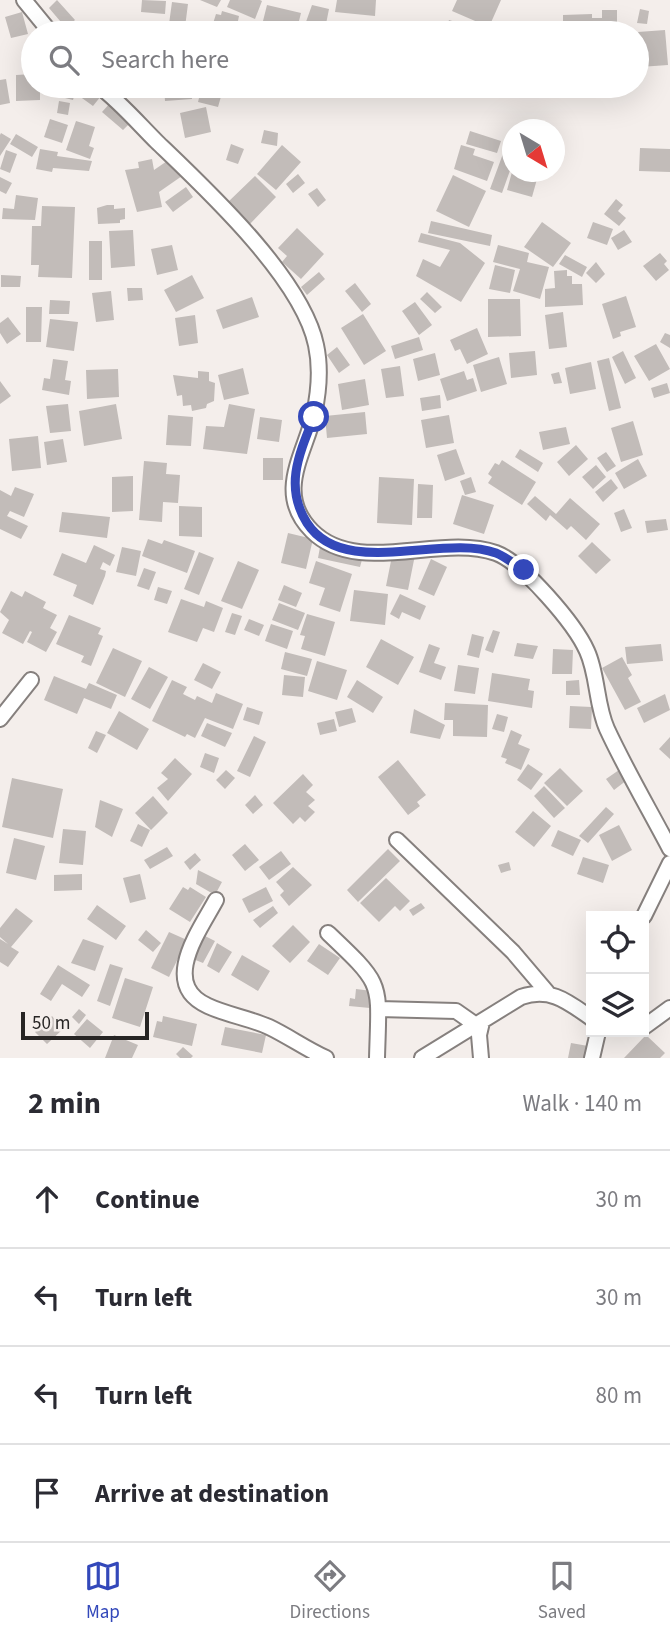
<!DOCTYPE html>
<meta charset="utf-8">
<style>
body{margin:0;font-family:"Source Sans 3",sans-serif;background:#f2f2f3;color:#2b2b33}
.controls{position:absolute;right:21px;bottom:21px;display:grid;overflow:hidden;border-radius:0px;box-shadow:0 7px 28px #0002}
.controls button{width:63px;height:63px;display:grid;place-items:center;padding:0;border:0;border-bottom:2px solid #e1e1e2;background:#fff;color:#2b2b33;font:35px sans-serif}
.compass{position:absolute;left:502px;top:119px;width:63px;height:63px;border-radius:50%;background:#fff;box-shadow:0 7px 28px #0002;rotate:142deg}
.scale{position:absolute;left:21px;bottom:18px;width:128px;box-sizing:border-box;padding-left:7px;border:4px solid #272524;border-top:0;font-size:19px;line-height:24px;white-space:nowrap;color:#272524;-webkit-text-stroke:5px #f4eeeb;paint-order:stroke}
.stop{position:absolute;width:21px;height:21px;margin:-16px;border:5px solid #3348ba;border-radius:50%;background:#fff}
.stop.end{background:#3348ba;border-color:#fff;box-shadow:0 2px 7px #0008}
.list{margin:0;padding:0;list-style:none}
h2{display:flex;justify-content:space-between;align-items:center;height:91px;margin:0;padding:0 28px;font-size:30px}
h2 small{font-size:23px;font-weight:400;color:#7c7c81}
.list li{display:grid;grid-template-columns:46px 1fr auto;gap:21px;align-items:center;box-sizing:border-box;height:98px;padding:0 28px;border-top:2px solid #e1e1e2}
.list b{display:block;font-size:26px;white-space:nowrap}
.list em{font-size:23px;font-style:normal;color:#7c7c81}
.icon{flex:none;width:38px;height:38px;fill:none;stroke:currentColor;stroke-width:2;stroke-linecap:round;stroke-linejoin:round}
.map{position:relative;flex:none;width:670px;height:1058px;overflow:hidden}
.search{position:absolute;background:#fff;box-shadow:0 7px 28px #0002;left:21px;right:21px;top:21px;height:77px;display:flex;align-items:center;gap:18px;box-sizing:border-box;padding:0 24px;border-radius:38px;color:#7c7c81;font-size:26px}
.sheet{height:483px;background:#fff}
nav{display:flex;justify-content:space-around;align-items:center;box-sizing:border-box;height:98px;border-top:2px solid #e1e1e2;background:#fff;font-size:19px;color:#7c7c81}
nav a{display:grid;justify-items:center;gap:4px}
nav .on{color:#3348ba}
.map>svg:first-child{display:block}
.building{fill:#c2bcb9}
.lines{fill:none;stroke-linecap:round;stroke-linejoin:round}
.minor-casing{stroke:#86807e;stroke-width:18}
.minor{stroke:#fff;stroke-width:14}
.route{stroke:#3348ba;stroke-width:9}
</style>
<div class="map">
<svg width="670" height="1058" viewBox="0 0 670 1058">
<rect width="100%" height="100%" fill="#f4eeeb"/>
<!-- building -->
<path class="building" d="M57,0L75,20L66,28L49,8Z
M142,0L166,1L165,14L141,12Z
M200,0H221L217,7Z
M230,0H260L262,1L255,19L227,7Z
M337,0H376L375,16L335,12Z
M457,0H501L489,27L452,11Z
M172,2L188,4L185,27L169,24Z
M267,5L301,13L296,33H260Z
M312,5L329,9L326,24L333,25L331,33H302Z
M640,9L649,11L647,24L637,23Z
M602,10H617V33H563V15L592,14V18H602Z
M222,11L239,16L238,21L249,24L246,33H210L216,14L221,15Z
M22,12L28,34L11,38L5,17Z
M449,20L481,30L480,33H444Z
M665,30L668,65L640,67L638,32Z
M33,74V86H40V100L16,101V75Z
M6,79L10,103L0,105V80Z
M63,86H87L101,96L93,106L75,93L73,100L61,97Z
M164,86H191L192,99L165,101Z
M202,86H224L218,107L198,102Z
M59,101L70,103L68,115L57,113Z
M111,102L132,121L123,130L102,112Z
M206,107L211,132L185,138L180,113Z
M50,119L68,125L62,143L44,137Z
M76,121L95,127L89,146L94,148L90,159L66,150Z
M264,130L278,133L277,146L261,143Z
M470,131L501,141L497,153L466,144Z
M1,133L11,139L0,156V135Z
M16,134L38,147L32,157L10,144Z
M231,144L244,149L238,164L226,160Z
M282,145L301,162L276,190L257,174Z
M461,145L475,149L473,155L494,162L487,181L454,169Z
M640,148L670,149V172L639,171Z
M40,149L58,152L57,156L92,161L89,171L53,168L52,172L36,169Z
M6,150L17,154L10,173L0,169Z
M504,151L512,154V165L502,193L490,189Z
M152,159L154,170L170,159L182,176L159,192L162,207L137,212L125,170L139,168L138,162Z
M512,172H539L532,197L507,190Z
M298,174L305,183L293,193L286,184Z
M453,175L486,191L469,227L436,211Z
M255,176L276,197L249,225L227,203Z
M0,177L12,183L6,194L0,191Z
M186,187L193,197L173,212L165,202Z
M317,188L326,200L318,207L308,194Z
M16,195L38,198L35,220L2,219L3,208L14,209Z
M616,199L623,205L618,211L626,218L619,226L604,214Z
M107,205H114V209L125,208V219L120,220V223L98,224L97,208Z
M42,206L75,207L72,278L38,277L39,265H31L32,226H41Z
M431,221L492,235L490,246L428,233Z
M542,222L571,243L553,267L524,247Z
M593,222L613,229L607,245L587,238Z
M297,228L324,254L301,279L282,262L287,256L278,248Z
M133,230L135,266L111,268L109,231Z
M624,230L632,242L618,250L611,238Z
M421,233L460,243L485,263L461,302L416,276L423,259L440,267L450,250L418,242Z
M89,241H102V280H89Z
M172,245L178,270L157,275L151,249Z
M498,245L529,253L527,262L549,267L540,299L513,291L520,269L493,262Z
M660,253L667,261L664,264L669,270L656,281L643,266Z
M565,255L587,267L582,277L559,264Z
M596,262L605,274L596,283L586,273Z
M495,265L515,270L510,293L489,289Z
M567,270V276H572V284H582L583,305L545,307V289L555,288L554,271Z
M319,272L325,279L307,295L301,287Z
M1,275L21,276L20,287H1Z
M192,275L204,298L176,312L164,290Z
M355,283L371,304L362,312L345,291Z
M127,288H142L143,300L128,301Z
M111,291L114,320L96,322L92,293Z
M427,292L442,307L435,313L420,299Z
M626,296L636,327L620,332L621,336L613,339L602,304Z
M252,297L259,317L223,329L216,310Z
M488,299H520L521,336L488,337Z
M50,300L70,301L69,314H49Z
M415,302L432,325L419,335L402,311Z
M26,307H42L41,342H26Z
M563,312L567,347L549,349L545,315Z
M363,314L386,351L364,365L341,328Z
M195,315L198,343L179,346L175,318Z
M8,317L21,334L7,344L0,333V323Z
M50,319L78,322L74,351L46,347Z
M477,328L488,354L467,364L460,349L455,351L450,340Z
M665,333L670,335V348L660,342Z
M419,337L423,350L395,359L391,346Z
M656,344L670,369L649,381L634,356Z
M337,347L350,365L339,373L327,355Z
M535,351L537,375L511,378L509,353Z
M623,351L636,378L625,384L612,357Z
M435,353L440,375L418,381L413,359Z
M499,357L507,384L481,392L473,365Z
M609,358L621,408L609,411L597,361Z
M53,359L68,361L65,380L71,381L69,395L42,390L44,378L50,379Z
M591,362L596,389L570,394L565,368Z
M400,366L404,396L386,398L381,369Z
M243,368L249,394L224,400L218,375Z
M118,369L119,397L87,399L86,370Z
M198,371L209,372V381L215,383L214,401L207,404L206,408L192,411L191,405L183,406L182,395L177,396L173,375L198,378Z
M464,371L467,380L473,378L477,391L447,401L440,379Z
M559,372L562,383L554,384L551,374Z
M365,379L369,405L342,410L338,384Z
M0,381L11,396L0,404Z
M667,383L670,393L654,398L651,388Z
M440,395L441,408L422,411L420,398Z
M68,404L71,431L50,433L46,406Z
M116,404L122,439L84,446L79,411Z
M229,404L255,409L247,454L203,449L206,426L224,427Z
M365,412L367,434L327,438L325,416Z
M168,415L193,417L191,446L166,445Z
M449,415L454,443L426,448L421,420Z
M260,417L282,420L279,442L257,439Z
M633,421L643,455L621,462L611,428Z
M566,427L570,444L543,450L539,432Z
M38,436L41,468L12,471L9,439Z
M63,439L67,462L47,465L44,442Z
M576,445L588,459L569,476L557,462Z
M456,449L465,474L445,481L437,455Z
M520,449L543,463L538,472L515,457Z
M606,452L616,466L607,472L597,458Z
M263,458H283V480H263Z
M638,459L647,476L624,489L615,473Z
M502,460L536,482L522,505L488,483L492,477L488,474L495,463L499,465Z
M144,461L167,463L166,474L180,475L178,503L163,502L162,522L139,520Z
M596,465L606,477L593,489L582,477Z
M133,476V511L112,512V477Z
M379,477L414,479L412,525L377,523Z
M471,477L476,492L465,495L460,481Z
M611,479L618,488L603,502L595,492Z
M418,484L433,485L432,518H417Z
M15,487L34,494L24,517L10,511L7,516L28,526L21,539L0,529V490L11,496Z
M462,495L494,505L484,534L453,524Z
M535,496L556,514L570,498L600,524L586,540L571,526L567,530L550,515L546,521L527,504Z
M179,506L202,507V537L179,536Z
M624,509L632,528L621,532L614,513Z
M62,512L110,517L107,538L59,532Z
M666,519L668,530L647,533L645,521Z
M288,533L313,539L306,569L281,563Z
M148,539L162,544L164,540L195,551L187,573L142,556Z
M592,542L611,560L596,574L578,556Z
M94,545L115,555L110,566L103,562L100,569L106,571L105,576L93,605L73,596L77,585L53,575L62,553L86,563Z
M122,547L141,551L136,576L116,572Z
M320,547L363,556L360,567L318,558Z
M393,551L415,555L408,590L386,586Z
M199,552L214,558L199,595L184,589Z
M431,559L447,567L434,596L418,589Z
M238,561L259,570L242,609L221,601Z
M316,561L352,574L340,612L319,605L325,588L309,583Z
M144,568L156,572L149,590L137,586Z
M284,585L302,593L296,607L278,600Z
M158,587L172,591L167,604L154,600Z
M354,590L388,594L385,625L350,621Z
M11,591L22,597L25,591L46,602L43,608L57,615L50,628L57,632L46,652L27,642L32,632L30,631L23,644L2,633L9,620L0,612Z
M400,594L426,606L420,620L402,612L399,619L390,614Z
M181,599L204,607L206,601L223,608L214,632L203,628L197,642L168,632Z
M279,603L305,613L298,630L272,620Z
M232,613L242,616L235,635L225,632Z
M307,614L335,622L325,656L301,649L305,636L300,635Z
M69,615L101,628L98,634L103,636L91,666L81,662L84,656L56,644Z
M249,619L264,625L259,636L244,630Z
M271,624L293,631L287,649L265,641Z
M493,630L500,632L493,653L485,650Z
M472,634L484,637L479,658L467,655Z
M381,639L414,657L398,685L366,667Z
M517,643L538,646L533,659L514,656Z
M429,644L440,648L434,663L446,667L441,680L419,672Z
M661,644L663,661L627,664L625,647Z
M113,648L142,661L125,697L96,683Z
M553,649L573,650L572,674H552Z
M285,652L312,659L307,676L281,669Z
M622,657L632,675L628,678L641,702L625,710L602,668Z
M317,661L347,670L337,700L308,691Z
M203,663L221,672L212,689L194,680Z
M458,665L479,668L475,694L454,691Z
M149,667L168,677L150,709L131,699Z
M492,673L530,679L528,690L534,691L532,708L488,701Z
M284,675L305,677L303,697L282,695Z
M54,676L86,689L89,683L117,695L111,709L84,698L77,714L44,700Z
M172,680L187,687L183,694L195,700L197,696L212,703L216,693L243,704L233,729L205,718L195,738L187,734L185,737L152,721Z
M357,680L383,697L373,713L347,697Z
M579,680L580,695H566V681Z
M665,694L670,710L644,723L637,708Z
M445,703L488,705L487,737L453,736V720H444Z
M570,706L592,707L591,729L569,728Z
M247,707L263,712L259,725L243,720Z
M352,708L356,722L339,727L335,712Z
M414,709L445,725L440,739L410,733Z
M119,711L149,729L137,750L107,733Z
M497,714L508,717L504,732L492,729Z
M334,719L337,731L320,735L317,723Z
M207,723L232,733L225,747L201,736Z
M511,730L522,735L518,744L530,749L521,770L505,763L507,759L501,757Z
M96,731L106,735L97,753L88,748Z
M254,736L266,742L250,777L237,771Z
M670,737V759L659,749Z
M205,753L219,758L214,773L200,767Z
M175,758L192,774L168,801L157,788L168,779L161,773Z
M398,760L426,795L417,802L420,806L408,815L378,777Z
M528,764L543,774L531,790L517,780Z
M560,768L583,791L567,806L544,783Z
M226,770L235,778L225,789L216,780Z
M619,770L627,780L614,790L606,779Z
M303,774L313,785L306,792L315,800L308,806L315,812L305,822L300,817L293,824L273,803Z
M12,778L63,789L53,838L2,827Z
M544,786L565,808L554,818L534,796Z
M255,795L263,805L253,814L245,805Z
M153,796L168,813L151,830L135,813Z
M100,800L123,809L112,837L95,827Z
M606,807L614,814L588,843L579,836Z
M533,811L551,826L534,847L515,832Z
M138,824L150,830L142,847L130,841Z
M619,825L632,850L612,861L599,835Z
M63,829L86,831L83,865L59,863Z
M558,830L581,840L573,856L551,846Z
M14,838L45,846L36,880L6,873Z
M245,844L259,860L245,871L232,855Z
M167,847L173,856L150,869L144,860Z
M388,849L400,861L358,902L347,890Z
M281,851L291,864L269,880L259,867Z
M195,853L201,860L190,870L184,862Z
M583,857L609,865L603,883L577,874Z
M509,862L511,870L501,873L498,865Z
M293,867L312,885L289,906L280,895L284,891L276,882Z
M198,870L222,882L215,895L196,884Z
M82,874V890L54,891V875Z
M140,874L146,899L130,903L123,878Z
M386,878L410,901L400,911L395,906L379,922L360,903Z
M183,887L188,890L190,887L206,897L190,922L169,909Z
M266,887L273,901L249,913L242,899Z
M421,903L425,908L413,916L409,910Z
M97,905L126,926L116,940L87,919Z
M273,906L278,913L260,928L253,920Z
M16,908L33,921L11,947L19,952L8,967L0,962V939L8,944L0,937V928Z
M293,925L310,942L290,963L272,946Z
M146,930L161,943L153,952L138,940Z
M169,932L187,940L169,977L151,968Z
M205,936L215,941L203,963L193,959Z
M83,939L104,946L95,971L71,963Z
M217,943L232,952L219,973L207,966Z
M319,944L340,958L328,975L307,961Z
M242,955L270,971L258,991L231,975Z
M110,964L123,968L110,1006L97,1001Z
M58,965L90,985L82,997L62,984L51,1001L40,994Z
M125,978L153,987L140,1027L112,1018Z
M356,989L372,991L370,1008L349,1006L350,998L355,999Z
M79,1009L86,1015L79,1024L72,1017Z
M52,1016L63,1029L47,1044L35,1032Z
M163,1016L197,1024L192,1046L153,1037L157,1021L162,1022Z
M87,1019L103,1032L90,1048L74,1034Z
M225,1027L266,1035L262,1053L221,1045Z
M114,1035L138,1045L132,1058H105Z
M646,1035L665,1053L660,1058H624Z
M571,1043L588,1046L585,1058H568Z
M183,1047L193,1056L191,1058H180L176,1054Z"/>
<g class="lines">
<defs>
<path id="minor" d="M24,0L51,33
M99,86C120,102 138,123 157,142C206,189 302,278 316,345C321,368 319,391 314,414C305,454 274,493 312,531C358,577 440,533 496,553C523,563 575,624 587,651C598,675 596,705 607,729C626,770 649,809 670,849
M0,719L31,680
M397,840L513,952L547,992
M216,900C200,930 159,984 208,1006C227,1015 249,1018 269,1027C288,1036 306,1049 326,1058
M644,916L670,863
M328,933C385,987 379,981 377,1058
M379,1009L456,1011L476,1025
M644,1027L670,1008
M422,1058L521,997C551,987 568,1002 591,1018
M481,1058L479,1035L482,1022
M592,1058L598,1032"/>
</defs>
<!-- minor casing -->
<use href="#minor" class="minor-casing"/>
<!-- minor -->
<use href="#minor" class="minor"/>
</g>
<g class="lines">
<!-- route -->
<path class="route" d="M314,417C299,454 284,487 307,523C344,580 443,533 496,553C506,557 515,565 524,570"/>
</g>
</svg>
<div class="controls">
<button><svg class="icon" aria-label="locate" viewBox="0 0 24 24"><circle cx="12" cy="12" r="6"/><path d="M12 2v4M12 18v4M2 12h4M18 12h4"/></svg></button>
<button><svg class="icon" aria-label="layers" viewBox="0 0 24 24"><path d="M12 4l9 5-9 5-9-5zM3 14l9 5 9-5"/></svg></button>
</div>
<svg class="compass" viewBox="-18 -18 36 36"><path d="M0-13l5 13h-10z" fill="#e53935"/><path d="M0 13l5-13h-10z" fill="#7c7c81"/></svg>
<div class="scale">50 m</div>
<div class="stop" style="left:314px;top:417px"></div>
<div class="stop end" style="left:524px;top:570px"></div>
<div class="search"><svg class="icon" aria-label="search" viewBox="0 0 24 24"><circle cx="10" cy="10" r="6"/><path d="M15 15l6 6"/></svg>Search here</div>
</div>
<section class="sheet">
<h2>2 min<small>Walk · 140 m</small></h2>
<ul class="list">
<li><svg class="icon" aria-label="ahead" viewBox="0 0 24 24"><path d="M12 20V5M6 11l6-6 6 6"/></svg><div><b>Continue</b></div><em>30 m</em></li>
<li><svg class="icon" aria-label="left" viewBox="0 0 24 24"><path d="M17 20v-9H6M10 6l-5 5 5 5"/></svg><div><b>Turn left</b></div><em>30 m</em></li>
<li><svg class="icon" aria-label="left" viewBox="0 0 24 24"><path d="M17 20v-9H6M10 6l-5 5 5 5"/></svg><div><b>Turn left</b></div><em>80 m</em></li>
<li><svg class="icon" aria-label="arrive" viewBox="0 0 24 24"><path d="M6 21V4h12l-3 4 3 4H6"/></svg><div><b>Arrive at destination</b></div></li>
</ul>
</section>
<nav>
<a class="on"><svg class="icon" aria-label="map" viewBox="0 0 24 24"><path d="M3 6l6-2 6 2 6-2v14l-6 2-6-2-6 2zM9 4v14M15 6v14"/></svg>Map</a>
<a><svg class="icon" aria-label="directions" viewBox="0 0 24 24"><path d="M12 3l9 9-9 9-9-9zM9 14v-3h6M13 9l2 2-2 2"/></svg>Directions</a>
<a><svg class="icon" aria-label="saved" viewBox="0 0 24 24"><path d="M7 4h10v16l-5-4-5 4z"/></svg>Saved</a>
</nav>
